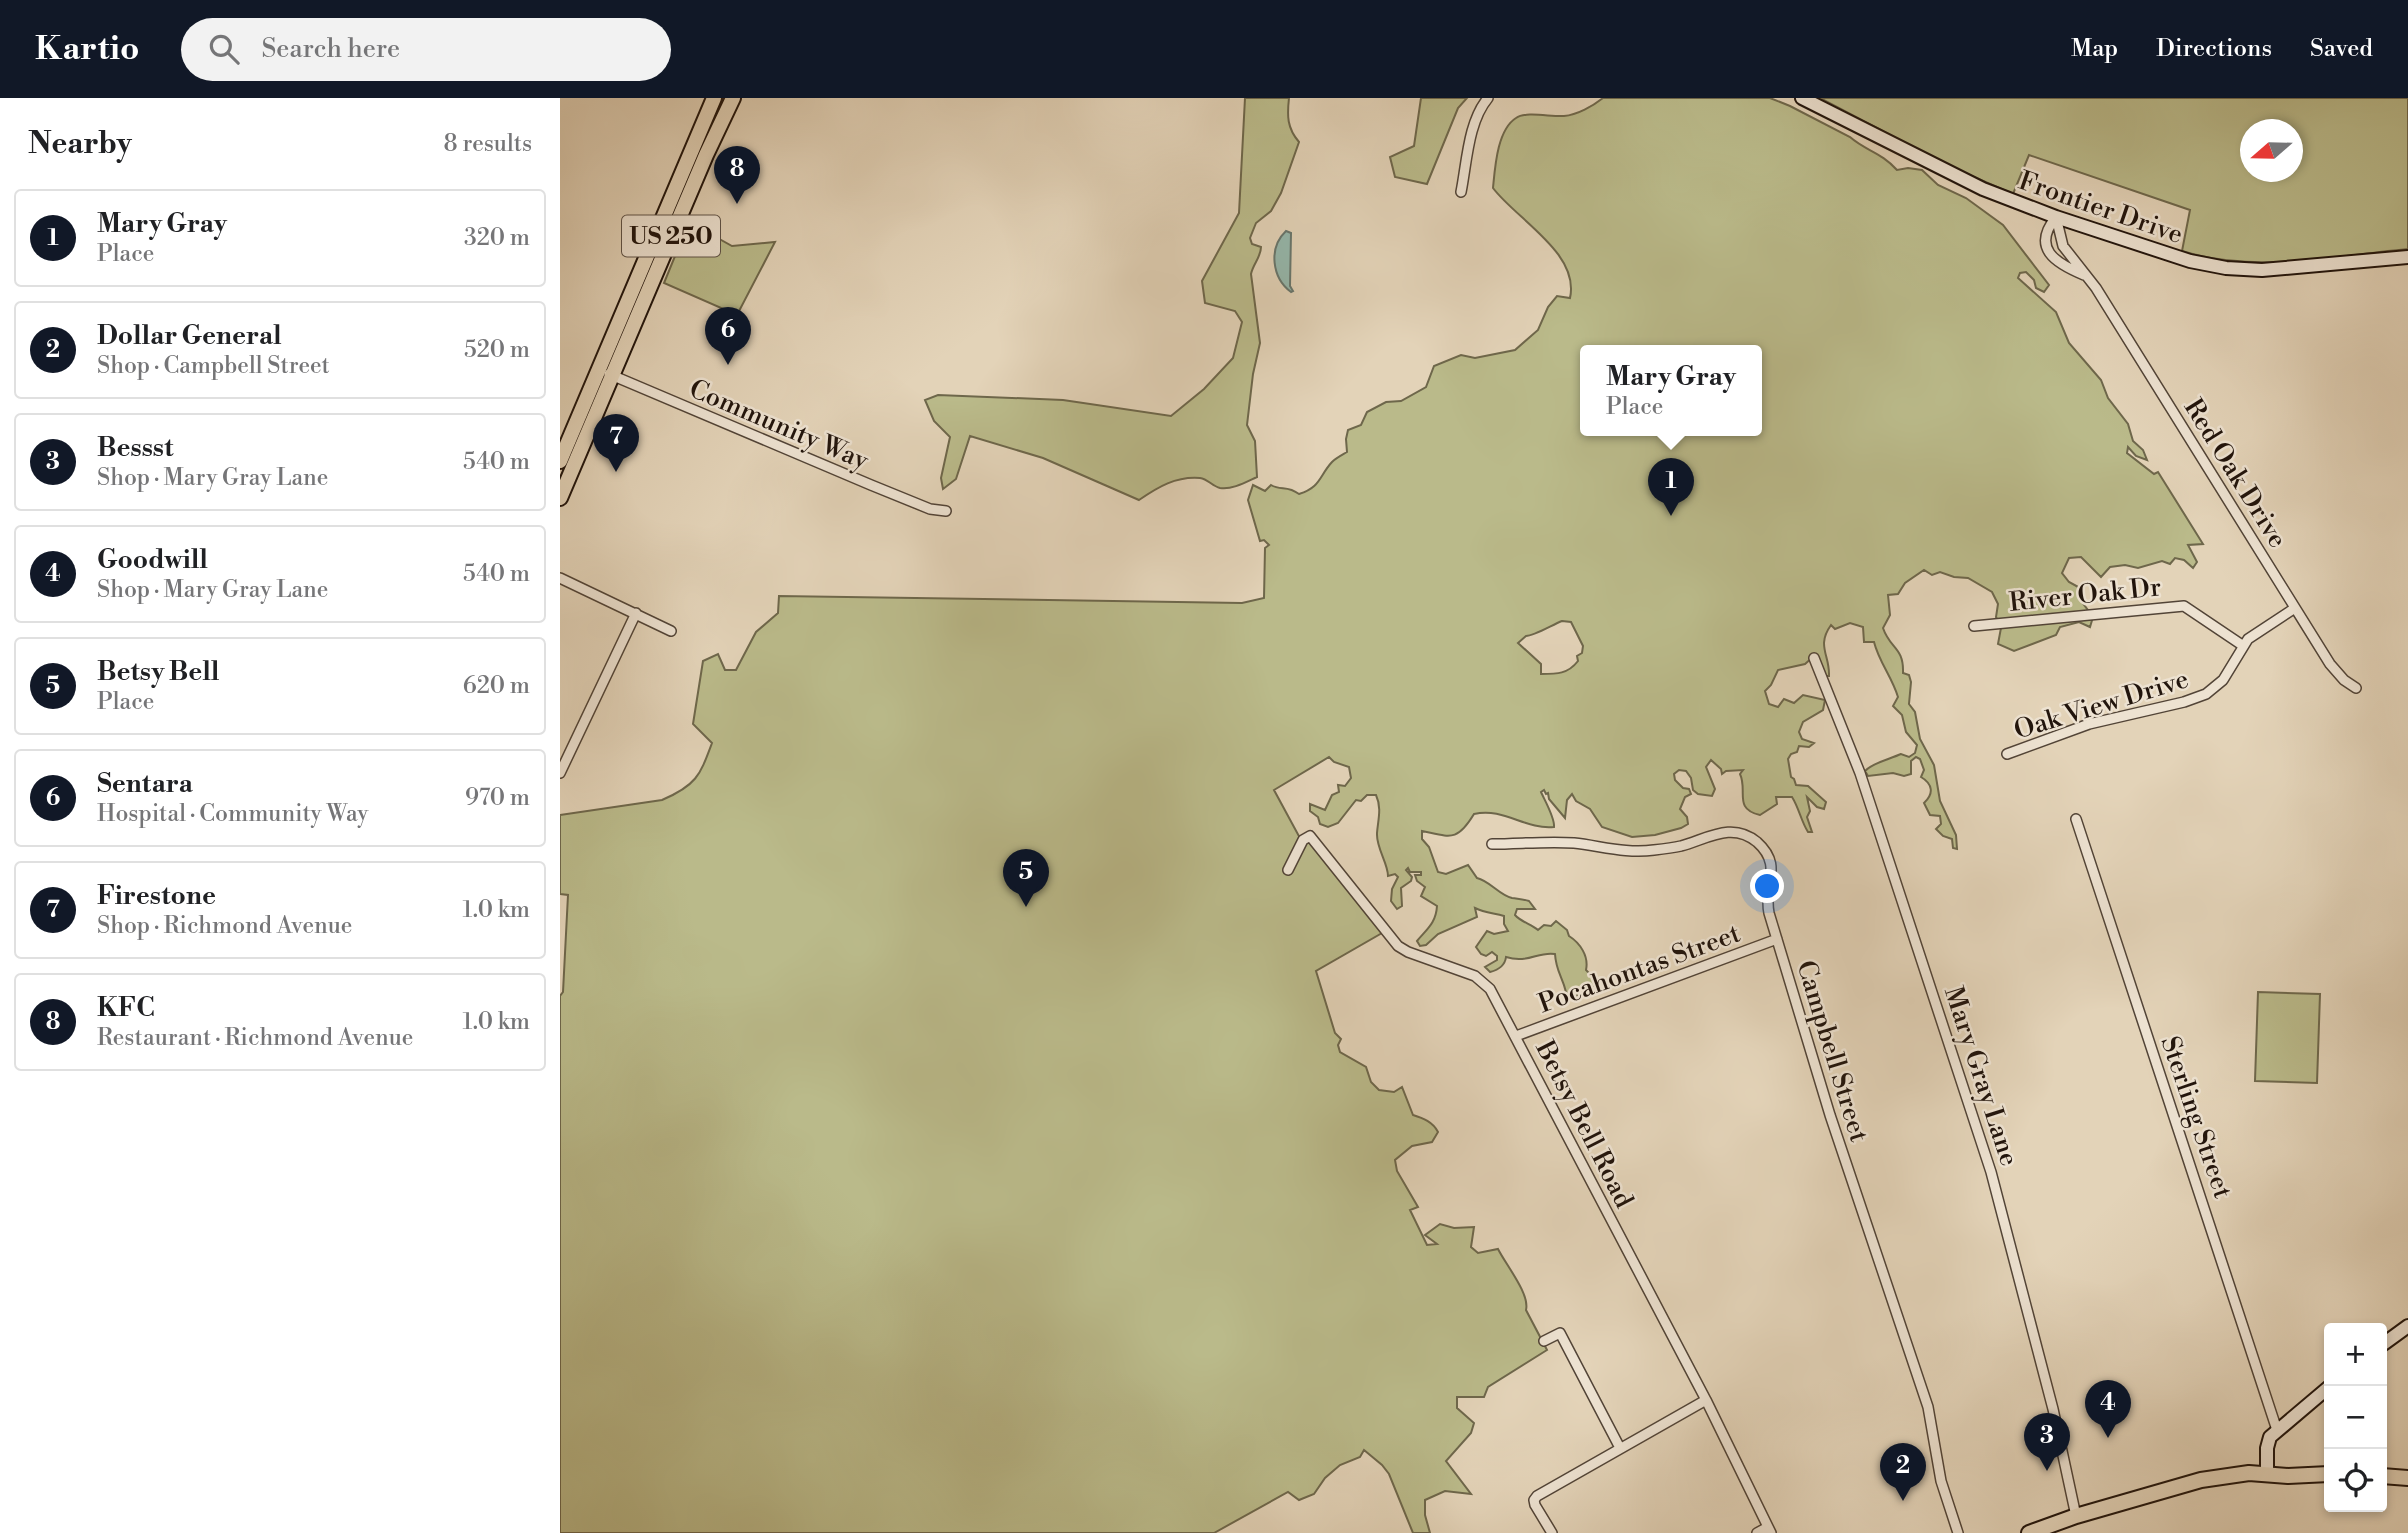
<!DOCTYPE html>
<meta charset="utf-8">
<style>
body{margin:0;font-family:"Libre Bodoni",serif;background:#f2f2f2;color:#202124}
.controls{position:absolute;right:21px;bottom:21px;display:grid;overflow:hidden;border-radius:7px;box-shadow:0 4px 10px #0003}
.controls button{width:63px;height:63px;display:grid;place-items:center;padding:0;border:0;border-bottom:2px solid #e0e0e0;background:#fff;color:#202124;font:35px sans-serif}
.compass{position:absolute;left:1680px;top:21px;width:63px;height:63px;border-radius:50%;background:#fff;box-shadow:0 4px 10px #0003;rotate:250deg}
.you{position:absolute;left:1208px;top:789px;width:24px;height:24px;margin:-18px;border:5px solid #fff;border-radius:50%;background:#1a73e8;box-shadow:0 0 0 10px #1a73e833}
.badge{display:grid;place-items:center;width:46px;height:46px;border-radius:50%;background:#111827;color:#fff;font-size:23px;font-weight:700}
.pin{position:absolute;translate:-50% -58px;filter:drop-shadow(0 2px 4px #0008)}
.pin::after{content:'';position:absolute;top:37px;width:24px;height:21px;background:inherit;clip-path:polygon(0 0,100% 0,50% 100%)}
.popup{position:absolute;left:1020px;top:247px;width:182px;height:91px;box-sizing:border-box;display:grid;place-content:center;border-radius:7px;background:#fff;filter:drop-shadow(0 2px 5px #0005);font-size:23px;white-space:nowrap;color:#757577}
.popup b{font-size:26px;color:#202124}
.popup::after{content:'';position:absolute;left:50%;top:100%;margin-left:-14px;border:14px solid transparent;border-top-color:#fff}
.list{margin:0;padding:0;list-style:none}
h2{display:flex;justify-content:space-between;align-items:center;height:91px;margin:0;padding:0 28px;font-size:30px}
h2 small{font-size:23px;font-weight:400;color:#757577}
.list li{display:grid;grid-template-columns:46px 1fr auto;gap:21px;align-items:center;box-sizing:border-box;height:98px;margin:0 14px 14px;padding:0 14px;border:2px solid #e0e0e0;border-radius:7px}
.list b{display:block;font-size:26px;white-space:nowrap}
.list p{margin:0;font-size:23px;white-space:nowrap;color:#757577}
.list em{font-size:23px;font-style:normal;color:#757577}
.icon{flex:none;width:38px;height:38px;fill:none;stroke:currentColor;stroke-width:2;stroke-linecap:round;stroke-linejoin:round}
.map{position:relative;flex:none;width:1848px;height:1435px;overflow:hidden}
header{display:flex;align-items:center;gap:42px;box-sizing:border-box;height:98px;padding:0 35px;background:#111827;color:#fff}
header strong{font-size:33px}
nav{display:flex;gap:38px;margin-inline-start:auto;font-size:24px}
.search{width:490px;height:63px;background:#f2f2f2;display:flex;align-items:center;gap:18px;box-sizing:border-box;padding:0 24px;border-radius:38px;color:#757577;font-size:26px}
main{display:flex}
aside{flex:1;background:#fff}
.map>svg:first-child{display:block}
.green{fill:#baba8a;stroke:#6e674b;stroke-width:2;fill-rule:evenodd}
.water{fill:#95b8ad;stroke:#67766d;stroke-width:2}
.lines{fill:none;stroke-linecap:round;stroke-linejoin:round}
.street-casing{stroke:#524437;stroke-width:12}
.secondary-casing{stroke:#21140c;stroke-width:16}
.primary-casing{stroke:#21140c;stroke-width:18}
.street{stroke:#ede2d1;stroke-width:9}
.secondary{stroke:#ede2d1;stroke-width:12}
.primary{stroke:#e3d3b8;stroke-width:14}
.labels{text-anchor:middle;stroke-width:5;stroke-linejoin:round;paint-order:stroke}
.shield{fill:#ede2d1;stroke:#5e5247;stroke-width:2}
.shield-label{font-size:24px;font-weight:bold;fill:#21140c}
.street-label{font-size:26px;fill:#21140c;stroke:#ede2d1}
</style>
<header>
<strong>Kartio</strong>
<div class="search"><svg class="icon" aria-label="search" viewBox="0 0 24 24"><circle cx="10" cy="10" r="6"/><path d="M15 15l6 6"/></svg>Search here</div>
<nav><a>Map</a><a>Directions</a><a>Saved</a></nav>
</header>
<main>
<aside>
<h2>Nearby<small>8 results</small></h2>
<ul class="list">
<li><span class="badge">1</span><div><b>Mary Gray</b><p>Place</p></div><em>320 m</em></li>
<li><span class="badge">2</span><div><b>Dollar General</b><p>Shop · Campbell Street</p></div><em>520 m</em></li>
<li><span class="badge">3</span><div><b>Bessst</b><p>Shop · Mary Gray Lane</p></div><em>540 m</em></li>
<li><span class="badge">4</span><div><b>Goodwill</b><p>Shop · Mary Gray Lane</p></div><em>540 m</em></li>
<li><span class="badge">5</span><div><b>Betsy Bell</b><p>Place</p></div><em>620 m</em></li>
<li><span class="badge">6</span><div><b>Sentara</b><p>Hospital · Community Way</p></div><em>970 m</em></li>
<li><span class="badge">7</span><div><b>Firestone</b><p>Shop · Richmond Avenue</p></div><em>1.0 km</em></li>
<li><span class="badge">8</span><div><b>KFC</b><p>Restaurant · Richmond Avenue</p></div><em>1.0 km</em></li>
</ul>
</aside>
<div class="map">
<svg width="1848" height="1435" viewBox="0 0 1848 1435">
<rect width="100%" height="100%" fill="#e3d3b8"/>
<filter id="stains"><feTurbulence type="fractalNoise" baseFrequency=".00286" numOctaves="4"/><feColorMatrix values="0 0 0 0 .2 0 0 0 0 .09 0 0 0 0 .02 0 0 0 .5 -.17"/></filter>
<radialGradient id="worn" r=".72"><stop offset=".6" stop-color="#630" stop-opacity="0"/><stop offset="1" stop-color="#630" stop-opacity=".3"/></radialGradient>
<!-- green -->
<path class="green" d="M685,0H729C727,18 727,30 739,44L721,95L711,113L696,125L690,140L692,146L701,149C701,159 693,166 691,176L700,245L693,276L687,327L695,343L697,379C686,384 672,392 660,390C652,388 648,381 640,380C616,378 598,389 579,402L483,360L410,338L396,381L383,391L381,380L390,339L374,323L365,302L378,297L503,302L611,318L644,291L673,260L682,224L675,213L645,205L642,183L679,115Z
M861,0H907L898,10L867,86L835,79L830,59L854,48Z
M1043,0H1210L1230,8L1290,39C1306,53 1321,54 1337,72L1348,70L1362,72L1378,87L1406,100L1443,127L1489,187L1484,194L1476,190L1474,182L1466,174L1460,175L1458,180L1496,214L1509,245L1541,282L1548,300L1568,326L1573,343L1583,352L1587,362L1576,358L1568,349L1567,355L1594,376L1598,374L1643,446L1628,447L1637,464L1633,470L1624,462L1615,460L1610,466L1602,463L1578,470L1565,467L1550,469L1541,479L1521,459L1509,460L1502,475L1509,484L1520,490L1522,504L1533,519L1530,529L1519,524L1500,529L1496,537L1454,553L1438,546L1441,530L1436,519L1438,506L1432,494L1408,480L1394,479L1380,474L1372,477L1364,472L1345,485L1338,496L1328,497L1330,517L1323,530C1330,551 1344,549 1343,575L1349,577L1351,584L1349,606L1355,614L1360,641L1374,667L1380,703L1396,737L1397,751L1393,750L1392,741L1383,738L1376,731L1381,726L1380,718L1370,717L1364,705C1374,696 1373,686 1361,679L1364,672L1360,661L1356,659L1351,663V676L1344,678L1333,675L1308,678L1305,673C1312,665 1330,661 1341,656L1349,659L1355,655L1357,647L1346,634L1342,617L1333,608L1338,599C1332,579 1319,564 1314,544H1304L1303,529L1290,525L1275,531L1271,527C1256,548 1270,557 1269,578H1265L1254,558L1245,566L1218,572L1211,587L1205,593L1209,606L1218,609L1224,601L1234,605L1243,597L1265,602L1263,612L1243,624L1239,634L1242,641L1254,645L1249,649L1239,648L1237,654L1231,656L1228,661L1231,679L1234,681L1236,687L1248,688L1266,704L1264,711L1257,709L1247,699L1250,713L1247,719L1252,734H1248C1241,723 1239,710 1232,699H1216L1217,706L1200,717C1173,711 1188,693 1180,676L1183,672L1166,673L1162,676L1161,671L1151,662L1146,669L1155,691L1152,698L1138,696L1133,692L1131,680L1126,673L1119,672L1114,676L1115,682L1123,690L1129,691L1131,696L1125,699L1120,711L1127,719L1128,726L1121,730L1095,737L1072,739L1042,729L1030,711L1016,703L1012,696L1007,702L1005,720L989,701L988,695L986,696L984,692L981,694C985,703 995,720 994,729C965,732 944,709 914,716C897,744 891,739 862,733V741L869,749L878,774L886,776L908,767L917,780C930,783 939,797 952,800C958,801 963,801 969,803L975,811H957L955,817C961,824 971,826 978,832L984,827L991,828L996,823L1007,832L1009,838C1020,845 1029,858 1026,872L1038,885L1014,899L1006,894C1002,878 996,873 995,856C978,853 968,866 946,859C945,867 938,872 930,874L925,869L937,862V858L932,854L926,858L921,856L916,849L927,833L934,836L948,833L944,826V818C934,815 925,815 915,810L917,819L878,836L866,847L860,848L857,843C867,831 876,825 877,808L861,798L865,789L857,783L855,777H861V774H850L848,770L846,772L852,779L851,783L841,790L842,808L837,811L831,803L832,791L838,779L835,776L828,778C828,765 816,750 817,735C818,722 822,710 816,697H807L801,703L796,702L778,725L768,729L760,726L758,719L750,713V706L765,712L772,697L779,694L778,687L785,688L791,680L789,669L774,664L769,659L714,692L741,742L750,745L822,835L756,873L775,935L781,941L778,947L780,954L806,969L811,984L819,992L834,994L842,989L853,1017C863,1020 873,1024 878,1034L872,1044L852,1048L835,1062L837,1073L858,1109L850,1112L867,1147L877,1146L865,1137L880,1126L894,1130L914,1129L911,1149L918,1155L938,1151C946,1167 970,1196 966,1212L987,1252L928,1289L924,1299H897V1310L914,1325L911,1335L886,1363L911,1396L885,1393L865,1402V1417L870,1435H853L829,1376L822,1367L804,1352L800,1359L780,1367L765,1380L754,1396L739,1402L728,1394L654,1435H0V898L3,894L8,797L0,796V717L102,702C137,687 140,677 152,645L133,626L143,563L158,556L165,572H176L196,534L218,515L219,498L682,505L704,500L705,450L709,447L704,442L700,443L688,402L693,387L705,393L711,387C721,393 727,387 739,396C761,389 759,378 772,364C776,360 782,357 787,354L786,341L788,332L801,327L807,314L826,304L841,303L866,289L874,268L901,257L915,260L955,252L978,232L988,209L997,198L1010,200C1020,155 956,121 933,90C935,70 937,32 956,20C966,13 991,19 1004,18C1017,17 1033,8 1043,0ZM1025,252H1197V332H1025ZM1002,523L1011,524L1023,548L1022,555L1017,558L1018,563C1008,576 997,576 981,576V566L958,545L966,538C974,538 992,527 1002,523Z
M1260,0H1848V151C1772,158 1696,176 1622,153L1630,112L1469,57L1453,96L1389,68ZM1690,32H1732V74H1690Z
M129,124L172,148L215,144L177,217L104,185Z
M1698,894L1760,896L1757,985L1695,983Z"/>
<!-- water -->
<path class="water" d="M726,133L731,135L730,188L733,193L731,194C712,180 708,150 726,133Z"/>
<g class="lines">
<defs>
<path id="street" d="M901,94C907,64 908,24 928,0
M1496,119L1503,148L1536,190L1770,566L1784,582L1796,590
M1496,119C1471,150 1495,165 1524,177
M49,276L311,387L370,411L386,413
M0,480L111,533
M1414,528L1624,508L1682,547
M1254,560L1300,675L1431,1074L1493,1311L1516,1418
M1447,656L1529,626L1624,604L1646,596L1663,582L1688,541L1735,510
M0,675L76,515
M1516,721L1717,1332
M932,746C959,746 987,743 1014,745C1041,748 1067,756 1094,752C1103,751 1112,750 1121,748C1147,741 1172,723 1197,744C1224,768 1203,787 1209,815L1270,1017L1368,1309L1381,1383L1398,1435
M728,772L743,742L750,738L838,848L848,854L915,878L930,891L1146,1302L1211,1435
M956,938L1217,841
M984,1243L1000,1235L1060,1350
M992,1435L975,1407L974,1402L977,1398L1146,1302
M1197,1435L1208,1429"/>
<path id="secondary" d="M1242,0L1423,91L1496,119L1630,163L1666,170L1702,172L1848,159
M1822,1247L1848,1228
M1707,1377V1350L1710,1339L1769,1289"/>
<path id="primary" d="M0,363L154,0
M0,400L146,57L173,0
M1822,1378L1848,1380
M1469,1435L1516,1418L1641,1382L1689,1375L1728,1378L1769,1376"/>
</defs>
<!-- street casing -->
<use href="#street" class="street-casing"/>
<!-- secondary casing -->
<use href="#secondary" class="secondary-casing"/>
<!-- primary casing -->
<use href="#primary" class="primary-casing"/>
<!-- street -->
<use href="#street" class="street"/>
<!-- secondary -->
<use href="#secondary" class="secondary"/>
<!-- primary -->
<use href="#primary" class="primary"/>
</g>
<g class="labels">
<!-- shield labels -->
<rect class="shield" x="62" y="117.5" width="98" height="41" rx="5"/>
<g class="shield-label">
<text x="111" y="146">US 250</text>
</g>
<!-- street labels -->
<g class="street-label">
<text transform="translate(1541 109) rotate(19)" y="9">Frontier Drive</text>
<text transform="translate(219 326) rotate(23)" y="9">Community Way</text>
<text transform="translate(1676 375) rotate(58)" y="9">Red Oak Drive</text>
<text transform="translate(1525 496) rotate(-6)" y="9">River Oak Dr</text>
<text transform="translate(1541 606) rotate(-17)" y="9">Oak View Drive</text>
<text transform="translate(1079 870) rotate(-20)" y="9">Pocahontas Street</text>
<text transform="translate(1273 953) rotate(73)" y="9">Campbell Street</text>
<text transform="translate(1422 978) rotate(72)" y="9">Mary Gray Lane</text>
<text transform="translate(1637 1019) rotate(71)" y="9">Sterling Street</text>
<text transform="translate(1025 1026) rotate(63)" y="9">Betsy Bell Road</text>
</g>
</g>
<rect width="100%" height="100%" filter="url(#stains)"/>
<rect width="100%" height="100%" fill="url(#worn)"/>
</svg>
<div class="controls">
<button>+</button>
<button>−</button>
<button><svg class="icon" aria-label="locate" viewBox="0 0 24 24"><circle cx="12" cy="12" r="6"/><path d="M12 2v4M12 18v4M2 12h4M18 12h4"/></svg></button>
</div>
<svg class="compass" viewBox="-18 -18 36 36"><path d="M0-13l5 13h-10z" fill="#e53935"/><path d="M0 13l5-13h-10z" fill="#757577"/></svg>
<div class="you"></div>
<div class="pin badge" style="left:1111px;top:418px">1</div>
<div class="popup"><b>Mary Gray</b>Place</div>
<div class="pin badge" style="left:1343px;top:1403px">2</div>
<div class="pin badge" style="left:1487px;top:1373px">3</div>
<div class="pin badge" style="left:1548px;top:1340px">4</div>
<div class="pin badge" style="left:466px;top:809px">5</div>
<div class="pin badge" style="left:168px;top:267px">6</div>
<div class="pin badge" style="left:56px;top:374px">7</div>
<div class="pin badge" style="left:177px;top:106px">8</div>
</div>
</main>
